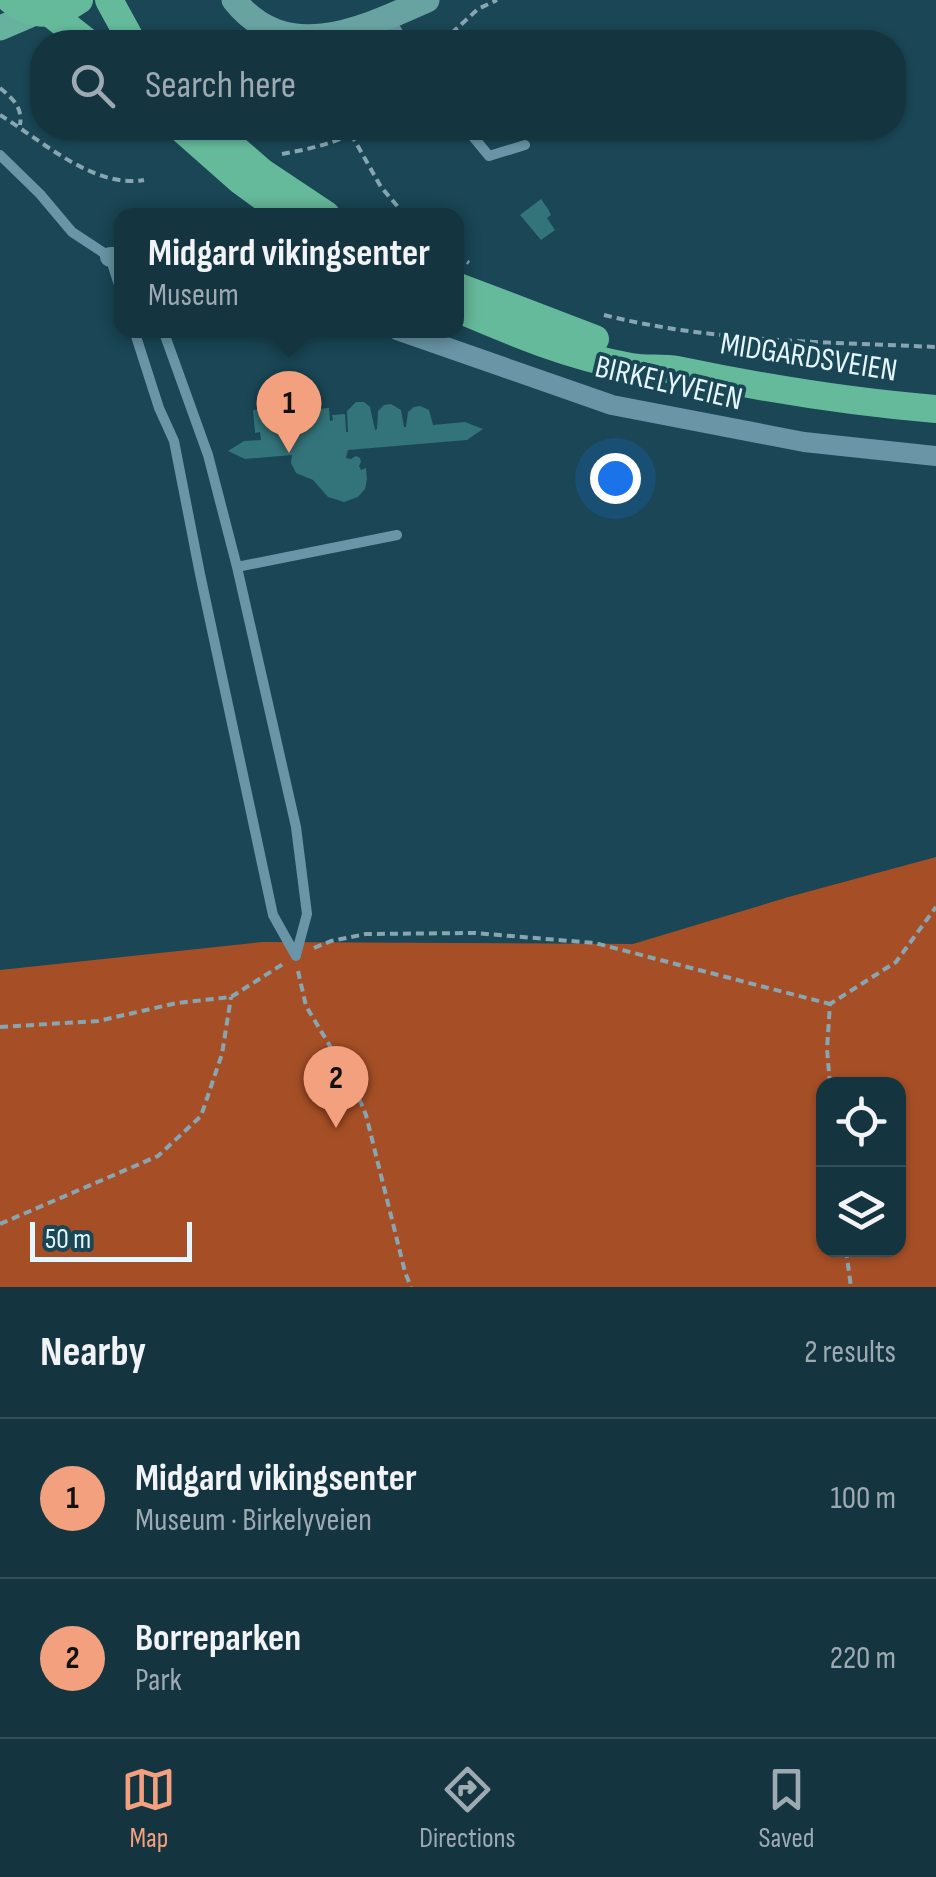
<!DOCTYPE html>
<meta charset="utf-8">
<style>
body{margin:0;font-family:"Sofia Sans Condensed",sans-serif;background:#1d3c47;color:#f1f3f6}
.controls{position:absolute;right:30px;bottom:30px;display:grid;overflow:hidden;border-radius:20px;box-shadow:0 2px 8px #0004}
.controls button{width:90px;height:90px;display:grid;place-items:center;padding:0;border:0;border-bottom:2px solid #334f59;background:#143440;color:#f1f3f6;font:50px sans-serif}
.scale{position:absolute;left:30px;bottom:25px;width:162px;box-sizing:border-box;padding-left:10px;border:5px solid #e4f6fe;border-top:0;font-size:28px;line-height:35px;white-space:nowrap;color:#e4f6fe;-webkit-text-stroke:8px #1a4655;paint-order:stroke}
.you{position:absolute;left:615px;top:478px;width:35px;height:35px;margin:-25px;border:8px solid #fff;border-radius:50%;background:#1a73e8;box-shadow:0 0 0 15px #1a73e833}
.badge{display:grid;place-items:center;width:65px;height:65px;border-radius:50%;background:#f2a07e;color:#111;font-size:32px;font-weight:700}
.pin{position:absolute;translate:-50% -82px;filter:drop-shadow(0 2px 5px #0008)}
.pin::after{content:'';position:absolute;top:52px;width:35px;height:30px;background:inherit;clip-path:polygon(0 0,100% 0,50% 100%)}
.popup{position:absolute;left:114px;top:208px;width:350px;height:130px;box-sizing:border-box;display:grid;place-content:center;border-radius:20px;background:#143440;filter:drop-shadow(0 2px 8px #0005);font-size:32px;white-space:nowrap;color:#9daab1}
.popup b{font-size:38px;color:#f1f3f6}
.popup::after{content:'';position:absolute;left:50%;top:100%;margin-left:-20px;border:20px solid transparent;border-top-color:#143440}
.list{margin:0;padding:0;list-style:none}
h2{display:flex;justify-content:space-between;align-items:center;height:130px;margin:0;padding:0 40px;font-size:42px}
h2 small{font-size:32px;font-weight:400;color:#9daab1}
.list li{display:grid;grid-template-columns:65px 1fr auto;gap:30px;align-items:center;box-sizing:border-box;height:160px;padding:0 40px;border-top:2px solid #334f59}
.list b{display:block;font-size:38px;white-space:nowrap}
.list p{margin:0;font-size:32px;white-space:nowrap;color:#9daab1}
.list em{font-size:32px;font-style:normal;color:#9daab1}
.icon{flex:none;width:55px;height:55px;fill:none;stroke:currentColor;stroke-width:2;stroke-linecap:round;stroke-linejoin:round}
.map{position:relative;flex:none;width:936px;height:1287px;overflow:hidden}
.search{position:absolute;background:#143440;box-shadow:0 2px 8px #0004;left:30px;right:30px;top:30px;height:110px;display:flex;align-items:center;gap:25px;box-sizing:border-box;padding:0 35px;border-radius:40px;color:#9daab1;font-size:38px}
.sheet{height:450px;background:#143440}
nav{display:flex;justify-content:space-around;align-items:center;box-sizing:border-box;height:140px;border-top:2px solid #334f59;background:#143440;font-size:28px;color:#9daab1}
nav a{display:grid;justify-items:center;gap:5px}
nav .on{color:#f2a07e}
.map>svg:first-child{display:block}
.green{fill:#a64f27;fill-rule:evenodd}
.building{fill:#32747a}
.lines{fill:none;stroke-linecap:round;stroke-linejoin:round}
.path{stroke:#88a6b1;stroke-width:4;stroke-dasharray:8 5;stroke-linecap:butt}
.service{stroke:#6995a6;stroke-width:10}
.minor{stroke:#6995a6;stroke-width:20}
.secondary{stroke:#68a3a2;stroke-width:25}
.primary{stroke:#67b19f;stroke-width:25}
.trunk{stroke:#66ba9c;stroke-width:28}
.labels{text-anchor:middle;stroke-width:8;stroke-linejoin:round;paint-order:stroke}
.street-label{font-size:32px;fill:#e4f6fe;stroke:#1a4655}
</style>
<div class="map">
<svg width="936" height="1287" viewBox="0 0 936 1287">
<rect width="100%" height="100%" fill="#1a4655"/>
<!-- green -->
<path class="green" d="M936,857V1287H0V970L262,942L633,944L792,896ZM824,1084H898V1250H824Z"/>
<!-- building -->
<path class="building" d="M541,199L548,209L551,215L547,218L555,230L541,240L520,215Z
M356,402H364L370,407L375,430L377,429L378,411L384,405L391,404L401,410L404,427H406L408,412L414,407L420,406L429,410L433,425L465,422L483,429L467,440L348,450L346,458L351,459L356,456L360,458L361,462L359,466L361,470L366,468L367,479L365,489L358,497L344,502L328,497L313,480L296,473L291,463L292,455L245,459L228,451L244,441L261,440L260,432L255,433L253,410L270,408L271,413L329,408L330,421L333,420L332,415L345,414L346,432H348L347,411Z"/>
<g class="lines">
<!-- path -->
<path class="path" d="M442,42L478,9L497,0
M0,88C12,98 23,107 20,125
M0,115C41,140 94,189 144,180
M351,134L381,187L405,215
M282,154C309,149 338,143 362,128
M456,255L469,263
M604,315C712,342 825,342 936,347
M314,948L331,941L366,934L475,933L595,943L830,1004
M298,971L306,1006L354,1086L366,1115L405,1272L411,1287
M0,1027L98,1021L177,1003L231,997L283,964
M830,1084L827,1049L830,1004L896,962L936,907
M0,1224L158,1156L201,1116L222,1054L231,997
M846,1250L851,1287"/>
<!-- service -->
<path class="service" d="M389,18L404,42
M466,128L489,156L525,145
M0,155L40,194L72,232L110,257L121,291
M134,330L159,408L174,441L200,574L273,915L296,956
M163,330L208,455L237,567L296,827L307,914L296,955
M237,567L397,535"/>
<!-- minor -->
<path class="minor" d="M110,257H121
M397,330L612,405L804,442L936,456"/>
<!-- secondary -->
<path class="secondary" d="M234,0C287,67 366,27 427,0"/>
<!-- primary -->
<path class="primary" d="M0,28L35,13"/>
<!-- trunk -->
<path class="trunk" d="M11,0C34,18 57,16 79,0
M109,0L132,42
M50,13L87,42
M181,128L241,181L288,215
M211,128L263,173L326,215
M456,286L595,339
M456,308C512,332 571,357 631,367C646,370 662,367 677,370C763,388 849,402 936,409"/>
</g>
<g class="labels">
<!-- street labels -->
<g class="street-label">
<text transform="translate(809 356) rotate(9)" y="11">MIDGARDSVEIEN</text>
<text transform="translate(669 382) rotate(13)" y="11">BIRKELYVEIEN</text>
</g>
</g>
</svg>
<div class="controls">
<button><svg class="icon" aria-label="locate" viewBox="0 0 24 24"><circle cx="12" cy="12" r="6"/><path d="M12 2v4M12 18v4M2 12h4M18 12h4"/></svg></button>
<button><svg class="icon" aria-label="layers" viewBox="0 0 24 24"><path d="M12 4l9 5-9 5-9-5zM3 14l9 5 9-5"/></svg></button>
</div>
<div class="scale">50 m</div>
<div class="you"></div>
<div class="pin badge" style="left:289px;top:453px">1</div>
<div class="popup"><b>Midgard vikingsenter</b>Museum</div>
<div class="pin badge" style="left:336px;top:1128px">2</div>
<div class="search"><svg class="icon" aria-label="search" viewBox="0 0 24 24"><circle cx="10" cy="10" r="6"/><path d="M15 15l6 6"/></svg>Search here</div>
</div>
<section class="sheet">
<h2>Nearby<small>2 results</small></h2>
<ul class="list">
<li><span class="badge">1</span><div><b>Midgard vikingsenter</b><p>Museum · Birkelyveien</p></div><em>100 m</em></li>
<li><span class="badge">2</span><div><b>Borreparken</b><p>Park</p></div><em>220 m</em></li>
</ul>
</section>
<nav>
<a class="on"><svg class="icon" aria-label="map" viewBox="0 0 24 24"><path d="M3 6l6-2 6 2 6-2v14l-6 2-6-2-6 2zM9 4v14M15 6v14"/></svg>Map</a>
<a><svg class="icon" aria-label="directions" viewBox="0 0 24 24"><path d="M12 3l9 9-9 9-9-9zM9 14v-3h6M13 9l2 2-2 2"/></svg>Directions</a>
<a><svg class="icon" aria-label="saved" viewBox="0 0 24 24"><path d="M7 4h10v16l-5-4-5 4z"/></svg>Saved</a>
</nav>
